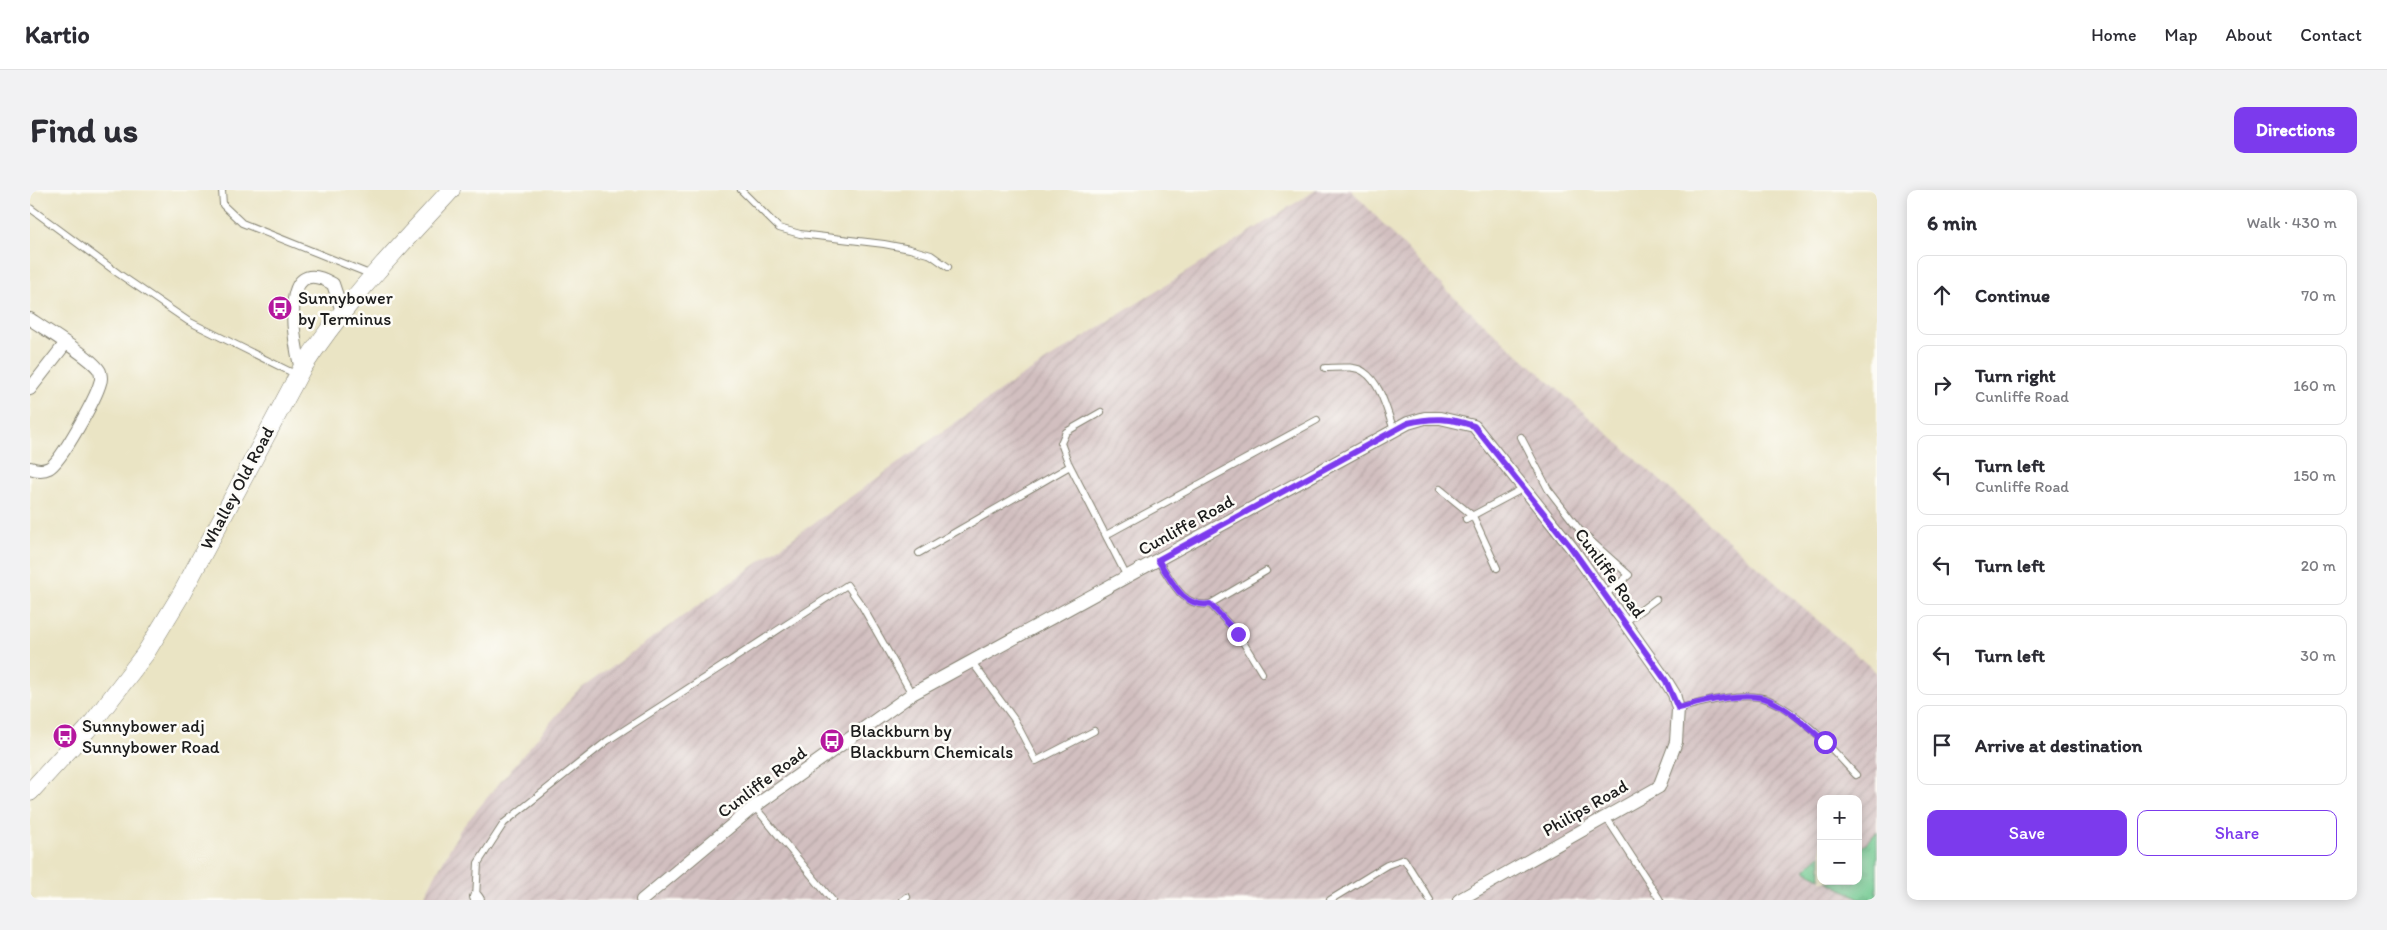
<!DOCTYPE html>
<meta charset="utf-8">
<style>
body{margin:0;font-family:Itim,sans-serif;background:#f2f2f3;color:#2b2b33}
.controls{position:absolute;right:15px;bottom:15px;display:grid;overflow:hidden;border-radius:10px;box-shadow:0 2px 12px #0003}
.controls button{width:45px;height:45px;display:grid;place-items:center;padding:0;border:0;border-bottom:1px solid #e1e1e2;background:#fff;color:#2b2b33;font:25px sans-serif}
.stop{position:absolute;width:15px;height:15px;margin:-11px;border:4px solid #7c3aed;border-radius:50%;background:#fff}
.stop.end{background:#7c3aed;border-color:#fff;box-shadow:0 1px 5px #0008}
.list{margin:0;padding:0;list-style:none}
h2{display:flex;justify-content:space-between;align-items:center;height:65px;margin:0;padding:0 20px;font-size:21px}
h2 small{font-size:16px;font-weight:400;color:#7c7c81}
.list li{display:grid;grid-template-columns:32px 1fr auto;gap:15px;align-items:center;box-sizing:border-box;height:80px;margin:0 10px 10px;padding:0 10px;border:1px solid #e1e1e2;border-radius:10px}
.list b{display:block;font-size:19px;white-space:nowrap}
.list p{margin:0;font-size:16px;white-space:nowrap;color:#7c7c81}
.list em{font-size:16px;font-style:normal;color:#7c7c81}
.actions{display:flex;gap:10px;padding:15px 20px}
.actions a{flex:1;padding:11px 0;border:1px solid #7c3aed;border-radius:10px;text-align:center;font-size:18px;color:#7c3aed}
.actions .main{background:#7c3aed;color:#fff}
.icon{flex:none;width:28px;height:28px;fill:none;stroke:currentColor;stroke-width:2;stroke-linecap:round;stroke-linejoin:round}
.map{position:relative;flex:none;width:1847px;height:710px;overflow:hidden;border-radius:10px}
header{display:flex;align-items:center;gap:30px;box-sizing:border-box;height:70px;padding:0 25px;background:#fff;border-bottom:1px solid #e1e1e2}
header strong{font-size:24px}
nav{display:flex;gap:28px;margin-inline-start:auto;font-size:18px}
.intro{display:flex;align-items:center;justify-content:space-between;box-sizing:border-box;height:120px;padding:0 30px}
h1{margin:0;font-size:35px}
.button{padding:12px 22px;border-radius:10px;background:#7c3aed;color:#fff;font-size:18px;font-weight:700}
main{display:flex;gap:30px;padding:0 30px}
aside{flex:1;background:#fff;border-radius:10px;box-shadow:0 2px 12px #0003}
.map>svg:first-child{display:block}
.industrial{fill:url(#industrial-furrows);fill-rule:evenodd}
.grass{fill:url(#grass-tufts);stroke:#467256}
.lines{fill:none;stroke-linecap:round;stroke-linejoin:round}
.lane-casing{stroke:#838070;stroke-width:8}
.street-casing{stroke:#838070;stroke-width:14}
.secondary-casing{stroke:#838070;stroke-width:19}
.lane{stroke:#fff;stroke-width:6}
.street{stroke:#fff;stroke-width:12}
.secondary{stroke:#fff;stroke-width:18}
.route{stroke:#7c3aed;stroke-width:6}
.labels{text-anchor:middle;stroke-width:5;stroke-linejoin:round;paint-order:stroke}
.poi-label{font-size:18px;fill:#1c1c1c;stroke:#fdfcf7;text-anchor:start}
.street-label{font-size:18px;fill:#1c1c1c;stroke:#fdfcf7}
</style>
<header>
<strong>Kartio</strong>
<nav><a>Home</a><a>Map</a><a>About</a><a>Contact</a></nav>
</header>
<div class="intro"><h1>Find us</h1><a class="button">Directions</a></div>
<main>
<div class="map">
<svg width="1847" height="710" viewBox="0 0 1847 710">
<defs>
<pattern id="industrial-furrows" width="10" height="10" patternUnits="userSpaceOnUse" patternTransform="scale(1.25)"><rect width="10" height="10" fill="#d2bfc0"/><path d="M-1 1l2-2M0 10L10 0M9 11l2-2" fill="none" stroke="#b4a4a4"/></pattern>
<pattern id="grass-tufts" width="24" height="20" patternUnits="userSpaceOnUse" patternTransform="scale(1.25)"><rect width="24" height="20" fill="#6fc88f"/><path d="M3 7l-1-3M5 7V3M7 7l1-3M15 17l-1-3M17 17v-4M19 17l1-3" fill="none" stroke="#60ab7b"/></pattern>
</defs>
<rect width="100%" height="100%" fill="#fdfcf7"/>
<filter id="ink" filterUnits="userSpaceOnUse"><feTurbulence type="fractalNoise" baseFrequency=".02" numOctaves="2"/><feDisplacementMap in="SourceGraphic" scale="10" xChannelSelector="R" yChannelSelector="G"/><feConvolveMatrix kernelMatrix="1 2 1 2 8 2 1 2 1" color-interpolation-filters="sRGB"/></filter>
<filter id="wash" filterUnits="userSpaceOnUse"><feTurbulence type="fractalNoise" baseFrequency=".0096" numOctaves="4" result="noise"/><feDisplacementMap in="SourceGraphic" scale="20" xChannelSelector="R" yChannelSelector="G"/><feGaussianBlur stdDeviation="1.12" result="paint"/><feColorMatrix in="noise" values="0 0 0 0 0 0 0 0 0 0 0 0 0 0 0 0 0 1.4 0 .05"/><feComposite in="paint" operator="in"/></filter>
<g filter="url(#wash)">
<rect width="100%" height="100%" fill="#eae4c4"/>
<!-- industrial -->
<path class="industrial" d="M1286,0H1321L1417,101L1847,483V710H392L430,640L546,502L981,193ZM1791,609H1828V691H1791Z"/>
<!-- grass -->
<path class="grass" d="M1847,642V710H1833L1797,691H1828V661Z
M1791,664V688L1774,680Z"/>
</g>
<g filter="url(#ink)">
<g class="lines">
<defs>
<path id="lane" d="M192,0L193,15L212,33L342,85
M711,0L749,38L770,44L854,54L880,59L901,65L918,77
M0,18L89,84L158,131L267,185
M1295,178C1306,178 1325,175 1334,182C1351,193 1357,222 1364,240
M1071,222L1036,242L1031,253L1038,272L1097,387
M1491,247L1518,299L1552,343L1599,385L1575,405
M1410,299L1443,326L1467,378
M1436,329L1494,298
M1076,345L1287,230
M889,363L1040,276
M1128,370C1142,391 1152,418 1180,414L1236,381
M1180,414L1208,444L1232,483
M1595,432L1626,409
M942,472L984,529L1006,571L1064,541
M1648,519C1672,512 1716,500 1739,510C1773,525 1801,558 1826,585
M725,617L802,710
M1576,627L1630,710
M446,707L448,673L474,633L577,551L817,395L832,416L882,504
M873,710L877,707
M1300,710L1357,675L1374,669L1400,710"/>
<path id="street" d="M0,129C13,138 66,170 70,182C71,186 72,189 70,193C66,208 31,272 19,278C13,281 6,280 0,278
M271,180C265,155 246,60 303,94L312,121
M0,199L35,154
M446,707L448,710
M612,710L721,619L882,504L1378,233L1395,228H1410L1444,236L1541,357L1636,491L1644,504L1648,519L1646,552L1629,597L1429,710"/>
<path id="secondary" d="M0,602L57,540L115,464L152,403L271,180C314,113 368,58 421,0"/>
</defs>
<!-- lane casing -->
<use href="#lane" class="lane-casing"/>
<!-- street casing -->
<use href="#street" class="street-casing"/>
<!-- secondary casing -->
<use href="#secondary" class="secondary-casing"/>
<!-- lane -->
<use href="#lane" class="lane"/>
<!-- street -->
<use href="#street" class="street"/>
<!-- secondary -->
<use href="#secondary" class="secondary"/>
</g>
</g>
<g class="lines" filter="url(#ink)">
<!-- route -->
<path class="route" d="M1208,444L1180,414C1152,418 1142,391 1128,370L1378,233C1402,227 1421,228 1444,236L1540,356L1636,491L1648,518C1671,512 1718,500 1739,510C1760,520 1778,537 1795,552"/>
</g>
<!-- icons -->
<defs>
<symbol id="bus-disc" viewBox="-11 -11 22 22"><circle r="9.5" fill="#b5179e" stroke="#fdfcf7"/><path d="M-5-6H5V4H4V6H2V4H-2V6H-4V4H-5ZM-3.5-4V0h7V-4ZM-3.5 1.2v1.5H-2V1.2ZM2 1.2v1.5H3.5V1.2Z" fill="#fff"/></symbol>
</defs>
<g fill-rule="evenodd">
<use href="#bus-disc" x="236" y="104" width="28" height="28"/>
<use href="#bus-disc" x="21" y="532" width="28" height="28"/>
<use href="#bus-disc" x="788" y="537" width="28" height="28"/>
</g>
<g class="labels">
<!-- poi labels -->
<g class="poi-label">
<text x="268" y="114">Sunnybower<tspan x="268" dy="21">by Terminus</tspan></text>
<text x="52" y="542">Sunnybower adj<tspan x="52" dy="21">Sunnybower Road</tspan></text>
<text x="820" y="547">Blackburn by<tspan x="820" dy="21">Blackburn Chemicals</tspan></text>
</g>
<!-- street labels -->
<g class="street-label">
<text transform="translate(207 298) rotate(-62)" y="6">Whalley Old Road</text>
<text transform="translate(1156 335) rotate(-29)" y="6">Cunliffe Road</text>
<text transform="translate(1580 383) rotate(54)" y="6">Cunliffe Road</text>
<text transform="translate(732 592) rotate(-37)" y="6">Cunliffe Road</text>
<text transform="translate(1555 618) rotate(-30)" y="6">Philips Road</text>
</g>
</g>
</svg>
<div class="controls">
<button>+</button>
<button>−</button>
</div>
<div class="stop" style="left:1795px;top:552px"></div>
<div class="stop end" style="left:1208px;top:444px"></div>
</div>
<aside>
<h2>6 min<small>Walk · 430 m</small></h2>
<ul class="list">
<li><svg class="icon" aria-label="ahead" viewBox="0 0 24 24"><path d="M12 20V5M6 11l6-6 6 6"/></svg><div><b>Continue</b></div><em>70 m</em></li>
<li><svg class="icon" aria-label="right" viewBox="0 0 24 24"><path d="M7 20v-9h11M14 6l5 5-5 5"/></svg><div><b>Turn right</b><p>Cunliffe Road</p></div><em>160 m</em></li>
<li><svg class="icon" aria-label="left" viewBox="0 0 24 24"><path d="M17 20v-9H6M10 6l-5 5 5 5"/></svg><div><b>Turn left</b><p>Cunliffe Road</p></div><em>150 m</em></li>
<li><svg class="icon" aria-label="left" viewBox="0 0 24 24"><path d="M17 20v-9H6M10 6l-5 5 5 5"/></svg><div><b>Turn left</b></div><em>20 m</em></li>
<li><svg class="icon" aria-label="left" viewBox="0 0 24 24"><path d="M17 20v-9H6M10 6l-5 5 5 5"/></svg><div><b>Turn left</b></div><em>30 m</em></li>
<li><svg class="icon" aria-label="arrive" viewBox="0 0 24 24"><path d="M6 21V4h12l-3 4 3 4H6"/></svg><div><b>Arrive at destination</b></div></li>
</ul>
<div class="actions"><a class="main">Save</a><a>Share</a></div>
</aside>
</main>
